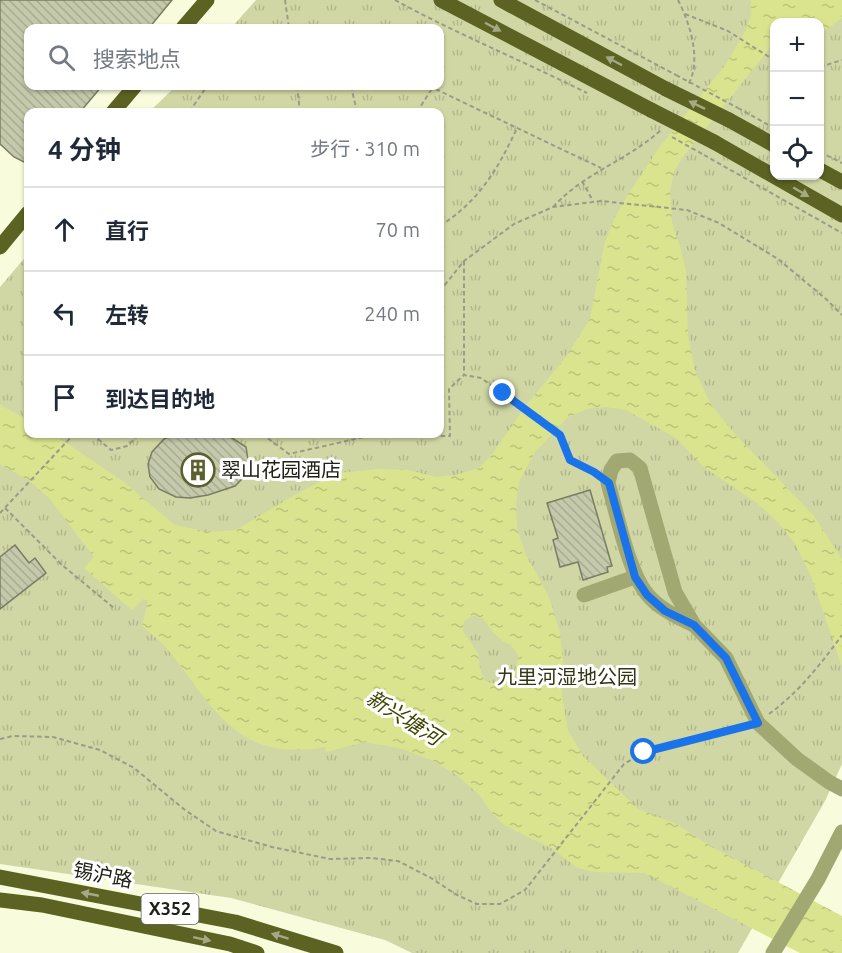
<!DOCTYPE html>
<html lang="zh">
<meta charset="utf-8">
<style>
body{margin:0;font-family:Ubuntu,"Noto Sans SC",sans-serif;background:#f6f6f7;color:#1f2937}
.controls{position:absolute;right:18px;top:18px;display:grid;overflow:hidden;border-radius:12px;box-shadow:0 2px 4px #0004}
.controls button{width:54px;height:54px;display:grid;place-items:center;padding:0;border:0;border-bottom:2px solid #e0e1e3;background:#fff;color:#1f2937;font:30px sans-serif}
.stop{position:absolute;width:18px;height:18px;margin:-14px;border:4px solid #1a73e8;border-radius:50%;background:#fff}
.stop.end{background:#1a73e8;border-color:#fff;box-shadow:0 2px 6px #0008}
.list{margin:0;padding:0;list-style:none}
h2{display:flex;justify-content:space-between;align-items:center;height:78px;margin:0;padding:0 24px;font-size:26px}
h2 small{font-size:20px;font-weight:400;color:#747a83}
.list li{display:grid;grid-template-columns:39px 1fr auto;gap:18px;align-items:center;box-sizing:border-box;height:84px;padding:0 24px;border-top:2px solid #e0e1e3}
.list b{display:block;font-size:22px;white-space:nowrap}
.list em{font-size:20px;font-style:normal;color:#747a83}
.icon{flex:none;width:33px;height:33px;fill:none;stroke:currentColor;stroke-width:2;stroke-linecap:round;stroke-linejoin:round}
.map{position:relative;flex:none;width:842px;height:953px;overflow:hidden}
.search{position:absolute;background:#fff;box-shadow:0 2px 4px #0004;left:24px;top:24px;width:420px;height:66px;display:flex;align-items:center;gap:15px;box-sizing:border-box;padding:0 21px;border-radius:12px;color:#747a83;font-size:22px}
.panel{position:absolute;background:#fff;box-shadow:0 2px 4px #0004;left:24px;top:108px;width:420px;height:330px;border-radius:12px}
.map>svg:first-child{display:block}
.park{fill:url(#park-tufts);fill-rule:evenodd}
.water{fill:url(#water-ripples);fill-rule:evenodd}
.building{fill:url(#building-back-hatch);stroke:#797d61;stroke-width:1.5}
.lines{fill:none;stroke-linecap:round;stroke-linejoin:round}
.path{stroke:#9a9c86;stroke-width:2;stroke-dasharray:4.5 3;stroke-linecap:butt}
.minor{stroke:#a2a871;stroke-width:15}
.major{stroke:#5c6222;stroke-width:15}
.path-bridge{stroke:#9a9c86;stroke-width:2;stroke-dasharray:4.5 3;stroke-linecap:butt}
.major-bridge{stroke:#5c6222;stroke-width:15}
.oneway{fill:#a5a985}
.route{stroke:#1a73e8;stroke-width:8}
.labels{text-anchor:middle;stroke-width:6;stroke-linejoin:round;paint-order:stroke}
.shield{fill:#fff;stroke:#63645c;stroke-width:1.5}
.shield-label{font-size:18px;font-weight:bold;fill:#202116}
.poi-label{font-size:20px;fill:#202116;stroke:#fff;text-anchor:start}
.park-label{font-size:20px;fill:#343713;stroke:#fff}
.street-label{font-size:20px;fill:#202116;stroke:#fff}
.water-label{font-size:21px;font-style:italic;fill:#404500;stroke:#fff}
</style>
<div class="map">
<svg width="842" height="953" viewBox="0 0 842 953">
<defs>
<pattern id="park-tufts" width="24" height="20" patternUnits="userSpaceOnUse" patternTransform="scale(1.5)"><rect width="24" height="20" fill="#d1d7a4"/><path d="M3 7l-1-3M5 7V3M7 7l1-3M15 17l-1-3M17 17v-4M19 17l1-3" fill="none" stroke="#b3b88c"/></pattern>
<pattern id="water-ripples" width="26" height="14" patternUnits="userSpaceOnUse" patternTransform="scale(1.5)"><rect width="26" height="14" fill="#dae48e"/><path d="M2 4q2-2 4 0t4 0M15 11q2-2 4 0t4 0" fill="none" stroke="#bbc37a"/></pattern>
<pattern id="building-back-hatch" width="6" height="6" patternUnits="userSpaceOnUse" patternTransform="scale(1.5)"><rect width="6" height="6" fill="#c4c9ab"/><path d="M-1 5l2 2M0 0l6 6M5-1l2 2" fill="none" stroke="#a8ac92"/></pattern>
</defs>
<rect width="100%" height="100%" fill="#f8fcdd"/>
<!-- park -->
<path class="park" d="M256,0H842V764L825,801L738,953H412L385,940L231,898L0,864V287L28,254V434H440V112H149L176,86H440V28H231ZM774,22H820V176H774Z"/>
<!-- water -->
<path class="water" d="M751,0H842V18L826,30L820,32V22H774V45L770,48L681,159L674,172L670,190L672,223L679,243L686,270L688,335L695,371L712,406L735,434L814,516L842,559V667L811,576L794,542L778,522L756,502L705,468L676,438L626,410L606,407L587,409L568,417L535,452L519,482L516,503L517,529L526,555L549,597L560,633L563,660L562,696L568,730L583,756L637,808L678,825L712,847L842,916V953H800L644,873L594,872L578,868L551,848L504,825L493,814L480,796L458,776L434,761L403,749L364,742L326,752L325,747C260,758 231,735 194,684C184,671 174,656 163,644C157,638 149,632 142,626L148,601L143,599L132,610L84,568L94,557L50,499L30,481L0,464V405L28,420V434H53L124,482L175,525L208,532L236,530L291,497L336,473L379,469L409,470L436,477L455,475L479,468L493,453L528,403L566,357L590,319L604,245L615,217L627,196L659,148L726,64L745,32L751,15ZM474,615L483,619L493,632L504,642L511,645L518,655C516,677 508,691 484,680L480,668L478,654L463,631L464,621Z"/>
<!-- building -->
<path class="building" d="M0,0H172L149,28H28V86H102L80,112H28V164L14,157L0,144Z
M176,434H226L246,447L248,460L246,475L235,486L208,495L190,498L176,497L159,489L150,477L148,464L152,452L164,439Z
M590,490L612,566L607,567L608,572L583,580L578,562L560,567L553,540L558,538L547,503Z
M15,545L29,563L35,558L46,573L0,609V557Z"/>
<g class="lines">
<!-- path -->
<path class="path" d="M285,0L289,28
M395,0C457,34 523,61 587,93
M535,0L676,75
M678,0C690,23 702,61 688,85
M685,14L728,31L774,60
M820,67L842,60
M297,86L300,112
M351,86L357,112
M429,86L601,168
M738,108L774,128
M190,112L192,108L207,86
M417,112L433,87
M820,152L842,163
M704,155L842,233
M582,181L593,201
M553,207C585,172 629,160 662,129
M440,226C479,201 498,169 517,128
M464,261V375
M440,291L464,261L514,224L553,207L601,201L687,210L719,223L778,259L826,299L842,315
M92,434L111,450L127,446L140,434
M262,434L289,454L373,435L450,436L449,389L464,375L481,378L560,435L570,460L597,474
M5,508L62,565L114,608
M0,513L74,434
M769,714C798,693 821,664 842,635
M0,739L13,736L53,737L100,750L134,768L185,810L216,831L272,847L330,859L371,858L398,861L431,878L457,895L477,904H500L525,890L624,764L644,752L746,727"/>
<!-- minor -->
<path class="minor" d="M584,595L635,577
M694,625C677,617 659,609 647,594C628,571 617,513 608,483L611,470L617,461L630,460L640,468L675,592L694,625L726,658L758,723L797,759L829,782L842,789
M773,953L818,879L842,832"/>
<!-- major -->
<path class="major" d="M441,0L651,110
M501,0L666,89
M183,28L207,0
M113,112L135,86
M729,120L774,145
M714,142L842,215
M820,170L842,182
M0,247L28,213
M0,877L235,922L336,953
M0,900L42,905L230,944L257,953"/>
<!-- path-bridge -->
<path class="path-bridge" d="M676,75L738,108
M672,137L704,155"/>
<!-- major-bridge -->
<path class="major-bridge" d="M666,89L729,120
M651,110L714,142"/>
</g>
<!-- one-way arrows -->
<defs><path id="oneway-solid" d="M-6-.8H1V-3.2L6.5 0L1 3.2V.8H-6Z" transform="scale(1.5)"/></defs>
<g class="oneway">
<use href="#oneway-solid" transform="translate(493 27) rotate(28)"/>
<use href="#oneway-solid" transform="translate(614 61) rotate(-152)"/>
<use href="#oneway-solid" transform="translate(697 105) rotate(-154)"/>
<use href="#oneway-solid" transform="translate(801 192) rotate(30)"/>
<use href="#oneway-solid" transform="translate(90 894) rotate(-169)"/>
<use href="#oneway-solid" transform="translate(280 936) rotate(-163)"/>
<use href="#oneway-solid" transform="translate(202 939) rotate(12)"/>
</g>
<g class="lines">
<!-- route -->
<path class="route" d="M503,393L560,435L570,460L594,472L609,483L635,577L647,595L665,611L694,625L726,658L758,723L644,752"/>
</g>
<!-- icons -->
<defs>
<symbol id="building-ring" viewBox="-11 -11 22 22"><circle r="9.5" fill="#fff" stroke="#5c602e" stroke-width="1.5"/><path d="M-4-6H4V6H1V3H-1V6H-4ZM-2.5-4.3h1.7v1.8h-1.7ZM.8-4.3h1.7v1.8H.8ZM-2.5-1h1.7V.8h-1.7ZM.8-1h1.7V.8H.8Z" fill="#5c602e"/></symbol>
</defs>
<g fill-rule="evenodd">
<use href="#building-ring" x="179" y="451" width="38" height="38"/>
</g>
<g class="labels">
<!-- shield labels -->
<rect class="shield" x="141.5" y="894" width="57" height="30" rx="4.5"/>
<g class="shield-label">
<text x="170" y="915">X352</text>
</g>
<!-- poi labels -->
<g class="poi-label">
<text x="221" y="477">翠山花园酒店</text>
</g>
<!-- park labels -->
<g class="park-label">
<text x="567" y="684">九里河湿地公园</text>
</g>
<!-- street labels -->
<g class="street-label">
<text transform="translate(103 875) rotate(11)" y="7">锡沪路</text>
</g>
<!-- water labels -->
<g class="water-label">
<text transform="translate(404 718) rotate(32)" y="7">新兴塘河</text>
</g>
</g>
</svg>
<div class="controls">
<button>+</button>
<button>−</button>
<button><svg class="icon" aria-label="locate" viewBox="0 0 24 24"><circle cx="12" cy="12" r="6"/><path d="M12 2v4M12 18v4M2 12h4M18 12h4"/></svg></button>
</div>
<div class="stop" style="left:644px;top:752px"></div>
<div class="stop end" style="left:503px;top:393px"></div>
<div class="search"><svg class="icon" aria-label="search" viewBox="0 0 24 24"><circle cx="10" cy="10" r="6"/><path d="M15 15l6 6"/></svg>搜索地点</div>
<section class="panel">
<h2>4 分钟<small>步行 · 310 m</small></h2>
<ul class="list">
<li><svg class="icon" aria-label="ahead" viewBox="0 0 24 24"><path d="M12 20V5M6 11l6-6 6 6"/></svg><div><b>直行</b></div><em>70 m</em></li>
<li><svg class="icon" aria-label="left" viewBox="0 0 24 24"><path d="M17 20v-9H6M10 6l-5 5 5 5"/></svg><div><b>左转</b></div><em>240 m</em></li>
<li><svg class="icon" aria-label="arrive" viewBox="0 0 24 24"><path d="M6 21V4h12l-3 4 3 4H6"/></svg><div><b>到达目的地</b></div></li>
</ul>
</section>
</div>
